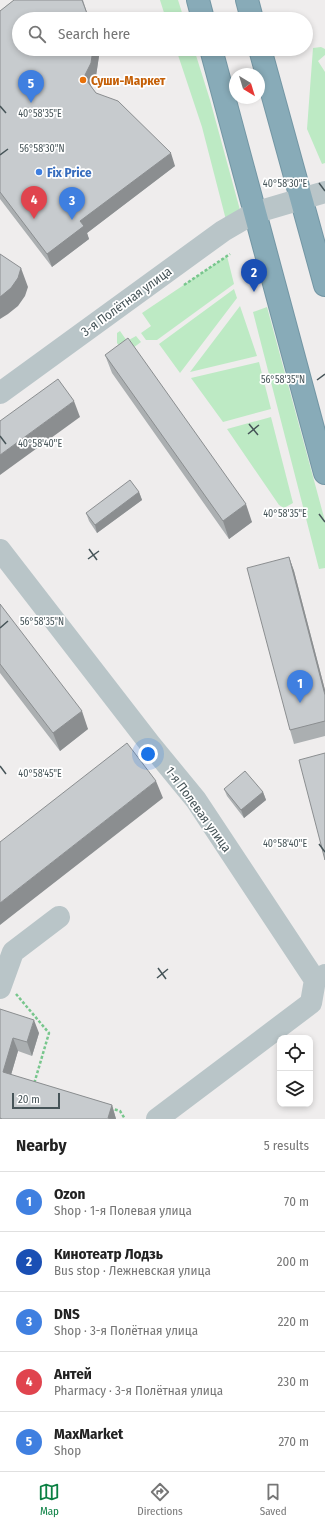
<!DOCTYPE html>
<meta charset="utf-8">
<style>
body{margin:0;font-family:"Fira Sans Condensed",sans-serif;background:#f2f2f2;color:#222}
.controls{position:absolute;right:12px;bottom:12px;display:grid;overflow:hidden;border-radius:8px;box-shadow:0 2px 6px #0003}
.controls button{width:36px;height:36px;display:grid;place-items:center;padding:0;border:0;border-bottom:1px solid #e0e0e0;background:#fff;color:#222;font:20px sans-serif}
.compass{position:absolute;left:229px;top:68px;width:36px;height:36px;border-radius:50%;background:#fff;box-shadow:0 2px 6px #0003;rotate:142deg}
.scale{position:absolute;left:12px;bottom:10px;width:48px;box-sizing:border-box;padding-left:4px;border:2px solid #465458;border-top:0;font-size:11px;line-height:14px;white-space:nowrap;color:#465458;-webkit-text-stroke:3px #fff;paint-order:stroke}
.you{position:absolute;left:148px;top:754px;width:14px;height:14px;margin:-10px;border:3px solid #fff;border-radius:50%;background:#1a73e8;box-shadow:0 0 0 6px #1a73e833}
.badge{display:grid;place-items:center;width:26px;height:26px;border-radius:50%;background:#0b8043;color:#fff;font-size:13px;font-weight:700}
.pin{position:absolute;translate:-50% -33px;filter:drop-shadow(0 1px 2px #0008)}
.pin::after{content:'';position:absolute;top:21px;width:14px;height:12px;background:inherit;clip-path:polygon(0 0,100% 0,50% 100%)}
.list{margin:0;padding:0;list-style:none}
h2{display:flex;justify-content:space-between;align-items:center;height:52px;margin:0;padding:0 16px;font-size:17px}
h2 small{font-size:13px;font-weight:400;color:#767676}
.list li{display:grid;grid-template-columns:26px 1fr auto;gap:12px;align-items:center;box-sizing:border-box;height:60px;padding:0 16px;border-top:1px solid #e0e0e0}
.list b{display:block;font-size:15px;white-space:nowrap}
.list p{margin:0;font-size:13px;white-space:nowrap;color:#767676}
.list em{font-size:13px;font-style:normal;color:#767676}
.icon{flex:none;width:22px;height:22px;fill:none;stroke:currentColor;stroke-width:2;stroke-linecap:round;stroke-linejoin:round}
.map{position:relative;flex:none;width:325px;height:1119px;overflow:hidden}
.search{position:absolute;background:#fff;box-shadow:0 2px 6px #0003;left:12px;right:12px;top:12px;height:44px;display:flex;align-items:center;gap:10px;box-sizing:border-box;padding:0 14px;border-radius:22px;color:#767676;font-size:15px}
.sheet{height:352px;background:#fff}
nav{display:flex;justify-content:space-around;align-items:center;box-sizing:border-box;height:56px;border-top:1px solid #e0e0e0;background:#fff;font-size:11px;color:#767676}
nav a{display:grid;justify-items:center;gap:2px}
nav .on{color:#0b8043}
.map>svg:first-child{display:block}
.grass{fill:#bdeac4}
.lines{fill:none;stroke-linecap:round;stroke-linejoin:round}
.highway-casing{stroke:#7396a4;stroke-width:24}
.path{stroke:#78c68d;stroke-width:2.5;stroke-dasharray:3 2;stroke-linecap:butt}
.minor{stroke:#b9c5c8;stroke-width:22}
.highway{stroke:#88abb8;stroke-width:22}
.wall{fill:#abafb1}
.shaded-wall{fill:#8b8e90}
.building{fill:#c7cbce;stroke:#8b8e90}
.ticks{fill:none;stroke:#465458;stroke-width:1.5}
.food-dot{fill:#e8710a;stroke:#fff;stroke-width:1.5}
.shop-dot{fill:#3f7fe0;stroke:#fff;stroke-width:1.5}
.labels{text-anchor:middle;stroke-width:3.5;stroke-linejoin:round;paint-order:stroke}
.food-label{font-size:13px;font-weight:bold;fill:#c56008;stroke:#fff;text-anchor:start}
.shop-label{font-size:13px;font-weight:bold;fill:#366cbe;stroke:#fff;text-anchor:start}
.street-label{font-size:13px;fill:#465458;stroke:#fff}
.ticks-label{font-size:10px;text-anchor:middle;fill:#465458;stroke:#fff;stroke-width:3.5;stroke-linejoin:round;paint-order:stroke}
</style>
<div class="map">
<svg width="325" height="1119" viewBox="0 0 325 1119">
<rect width="100%" height="100%" fill="#efeded"/>
<!-- grass -->
<path class="grass" d="M160,0H178L184,19H166Z
M321,47L325,49V55L318,61L325,72V163L322,164L307,129L313,48Z
M176,49H194L210,100L240,210L226,220L202,127Z
M227,256L234,284L157,340H146L141,333L151,326L142,313Z
M234,289L237,298L180,373L159,344Z
M240,306L257,356L190,372Z
M267,307L325,521V568L319,569L253,312Z
M120,331L127,341L136,336L141,342L125,354L117,343V333Z
M259,362L271,409L223,422L191,378Z
M271,417L293,503L284,508L279,505L227,429Z"/>
<g class="lines">
<defs>
<path id="highway" d="M198,0L203,19
M247,0L252,19
M211,49L325,473
M260,49L325,285"/>
</defs>
<!-- highway casing -->
<use href="#highway" class="highway-casing"/>
<!-- path -->
<path class="path" d="M184,285L230,254
M16,994L49,1033L34,1084H35
M110,1108L120,1111L125,1119"/>
<!-- minor -->
<path class="minor" d="M0,393L223,231L254,213L325,192
M0,550L150,744L196,800L315,980
M0,988L13,952L59,917
M157,1119L311,1003L315,980L325,975"/>
<!-- highway -->
<use href="#highway" class="highway"/>
</g>
<!-- wall -->
<path class="wall" d="M14,0H83L89,19H19L99,56L96,76L91,86L96,93L175,166L87,233L89,239L52,267L0,199V11Z
M105,355L252,522L229,539L112,373Z
M139,492L142,500L97,533L89,521L86,513Z
M289,557L294,571L325,690V736L294,744L290,730Z
M0,604L88,729L60,751L0,673Z
M224,789L263,792L266,800L244,818L227,796Z
M0,1009L39,1033L32,1056L18,1051L11,1075L112,1105L116,1119H0Z"/>
<!-- shaded-wall -->
<path class="shaded-wall" d="M93,49H98L99,56L96,76L88,90L84,77Z
M171,153L175,166L87,233L89,239L52,267L47,254L80,221Z
M21,268L28,287L25,296L18,306L8,314L0,319V297Z
M74,401L80,417L0,475V455Z
M139,492L142,500L97,533L95,525Z
M246,504L252,522L229,539L223,521Z
M289,557L294,571L325,690V695Z
M82,711L88,729L60,751L53,733Z
M156,781L163,798L0,925V903Z
M263,792L266,800L244,818L241,810Z
M34,1020L39,1033L32,1056L27,1042Z
M13,1038L18,1051L8,1085L3,1072Z
M112,1105L116,1119H108V1118Z"/>
<!-- building -->
<path class="building" d="M14,0H82L89,19H19V49H93L91,63L84,77L96,93L118,101L171,153L80,221L84,226L47,254L0,192V11Z
M0,254L21,268L18,278L11,288L0,297Z
M128,338L246,504L223,521L105,355Z
M58,379L74,401L0,455V421Z
M130,480L139,492L95,525L86,513Z
M289,557L325,695V721L290,730L247,568Z
M0,604L82,711L53,733L0,664Z
M127,743L156,781L0,903V842Z
M325,753V860L299,760Z
M245,771L263,792L241,810L224,789Z
M0,1009L34,1020L27,1042L13,1038L3,1072L112,1105L108,1118L112,1119H2L0,1118Z"/>
<!-- ticks -->
<path class="ticks" d="M0,106L6,113M0,155L8,149M319,183L325,191M317,380L325,374M249,424L258,435M248,434L259,425M0,436L6,444M319,514L325,522M89,549L97,560M88,559L99,551M0,628L8,621M0,766L6,774M319,844L325,852M158,968L166,979M157,978L168,969"/>
<!-- markers -->
<circle class="food-dot" cx="83" cy="80" r="4"/>
<circle class="shop-dot" cx="39" cy="172" r="4"/>
<g class="labels">
<!-- food labels -->
<g class="food-label">
<text x="91" y="85">Суши-Маркет</text>
</g>
<!-- shop labels -->
<g class="shop-label">
<text x="47" y="177">Fix Price</text>
</g>
<!-- street labels -->
<g class="street-label">
<text transform="translate(126 301) rotate(-36)" y="5">3-я Полётная улица</text>
<text transform="translate(199 809) rotate(54)" y="5">1-я Полевая улица</text>
</g>
</g>
<g class="ticks-label">
<text x="40" y="117">40°58'35"E</text>
<text x="42" y="152">56°58'30"N</text>
<text x="285" y="187">40°58'30"E</text>
<text x="283" y="383">56°58'35"N</text>
<text x="40" y="447">40°58'40"E</text>
<text x="285" y="517">40°58'35"E</text>
<text x="42" y="625">56°58'35"N</text>
<text x="40" y="777">40°58'45"E</text>
<text x="285" y="847">40°58'40"E</text>
</g>
</svg>
<div class="controls">
<button><svg class="icon" aria-label="locate" viewBox="0 0 24 24"><circle cx="12" cy="12" r="6"/><path d="M12 2v4M12 18v4M2 12h4M18 12h4"/></svg></button>
<button><svg class="icon" aria-label="layers" viewBox="0 0 24 24"><path d="M12 4l9 5-9 5-9-5zM3 14l9 5 9-5"/></svg></button>
</div>
<svg class="compass" viewBox="-18 -18 36 36"><path d="M0-13l5 13h-10z" fill="#e53935"/><path d="M0 13l5-13h-10z" fill="#767676"/></svg>
<div class="scale">20 m</div>
<div class="you"></div>
<div class="pin badge" style="left:300px;top:703px;background:#3f7fe0">1</div>
<div class="pin badge" style="left:254px;top:292px;background:#1a4fb4">2</div>
<div class="pin badge" style="left:72px;top:220px;background:#3f7fe0">3</div>
<div class="pin badge" style="left:34px;top:219px;background:#e0444e">4</div>
<div class="pin badge" style="left:31px;top:103px;background:#3f7fe0">5</div>
<div class="search"><svg class="icon" aria-label="search" viewBox="0 0 24 24"><circle cx="10" cy="10" r="6"/><path d="M15 15l6 6"/></svg>Search here</div>
</div>
<section class="sheet">
<h2>Nearby<small>5 results</small></h2>
<ul class="list">
<li><span class="badge" style="background:#3f7fe0">1</span><div><b>Ozon</b><p>Shop · 1-я Полевая улица</p></div><em>70 m</em></li>
<li><span class="badge" style="background:#1a4fb4">2</span><div><b>Кинотеатр Лодзь</b><p>Bus stop · Лежневская улица</p></div><em>200 m</em></li>
<li><span class="badge" style="background:#3f7fe0">3</span><div><b>DNS</b><p>Shop · 3-я Полётная улица</p></div><em>220 m</em></li>
<li><span class="badge" style="background:#e0444e">4</span><div><b>Антей</b><p>Pharmacy · 3-я Полётная улица</p></div><em>230 m</em></li>
<li><span class="badge" style="background:#3f7fe0">5</span><div><b>MaxMarket</b><p>Shop</p></div><em>270 m</em></li>
</ul>
</section>
<nav>
<a class="on"><svg class="icon" aria-label="map" viewBox="0 0 24 24"><path d="M3 6l6-2 6 2 6-2v14l-6 2-6-2-6 2zM9 4v14M15 6v14"/></svg>Map</a>
<a><svg class="icon" aria-label="directions" viewBox="0 0 24 24"><path d="M12 3l9 9-9 9-9-9zM9 14v-3h6M13 9l2 2-2 2"/></svg>Directions</a>
<a><svg class="icon" aria-label="saved" viewBox="0 0 24 24"><path d="M7 4h10v16l-5-4-5 4z"/></svg>Saved</a>
</nav>
